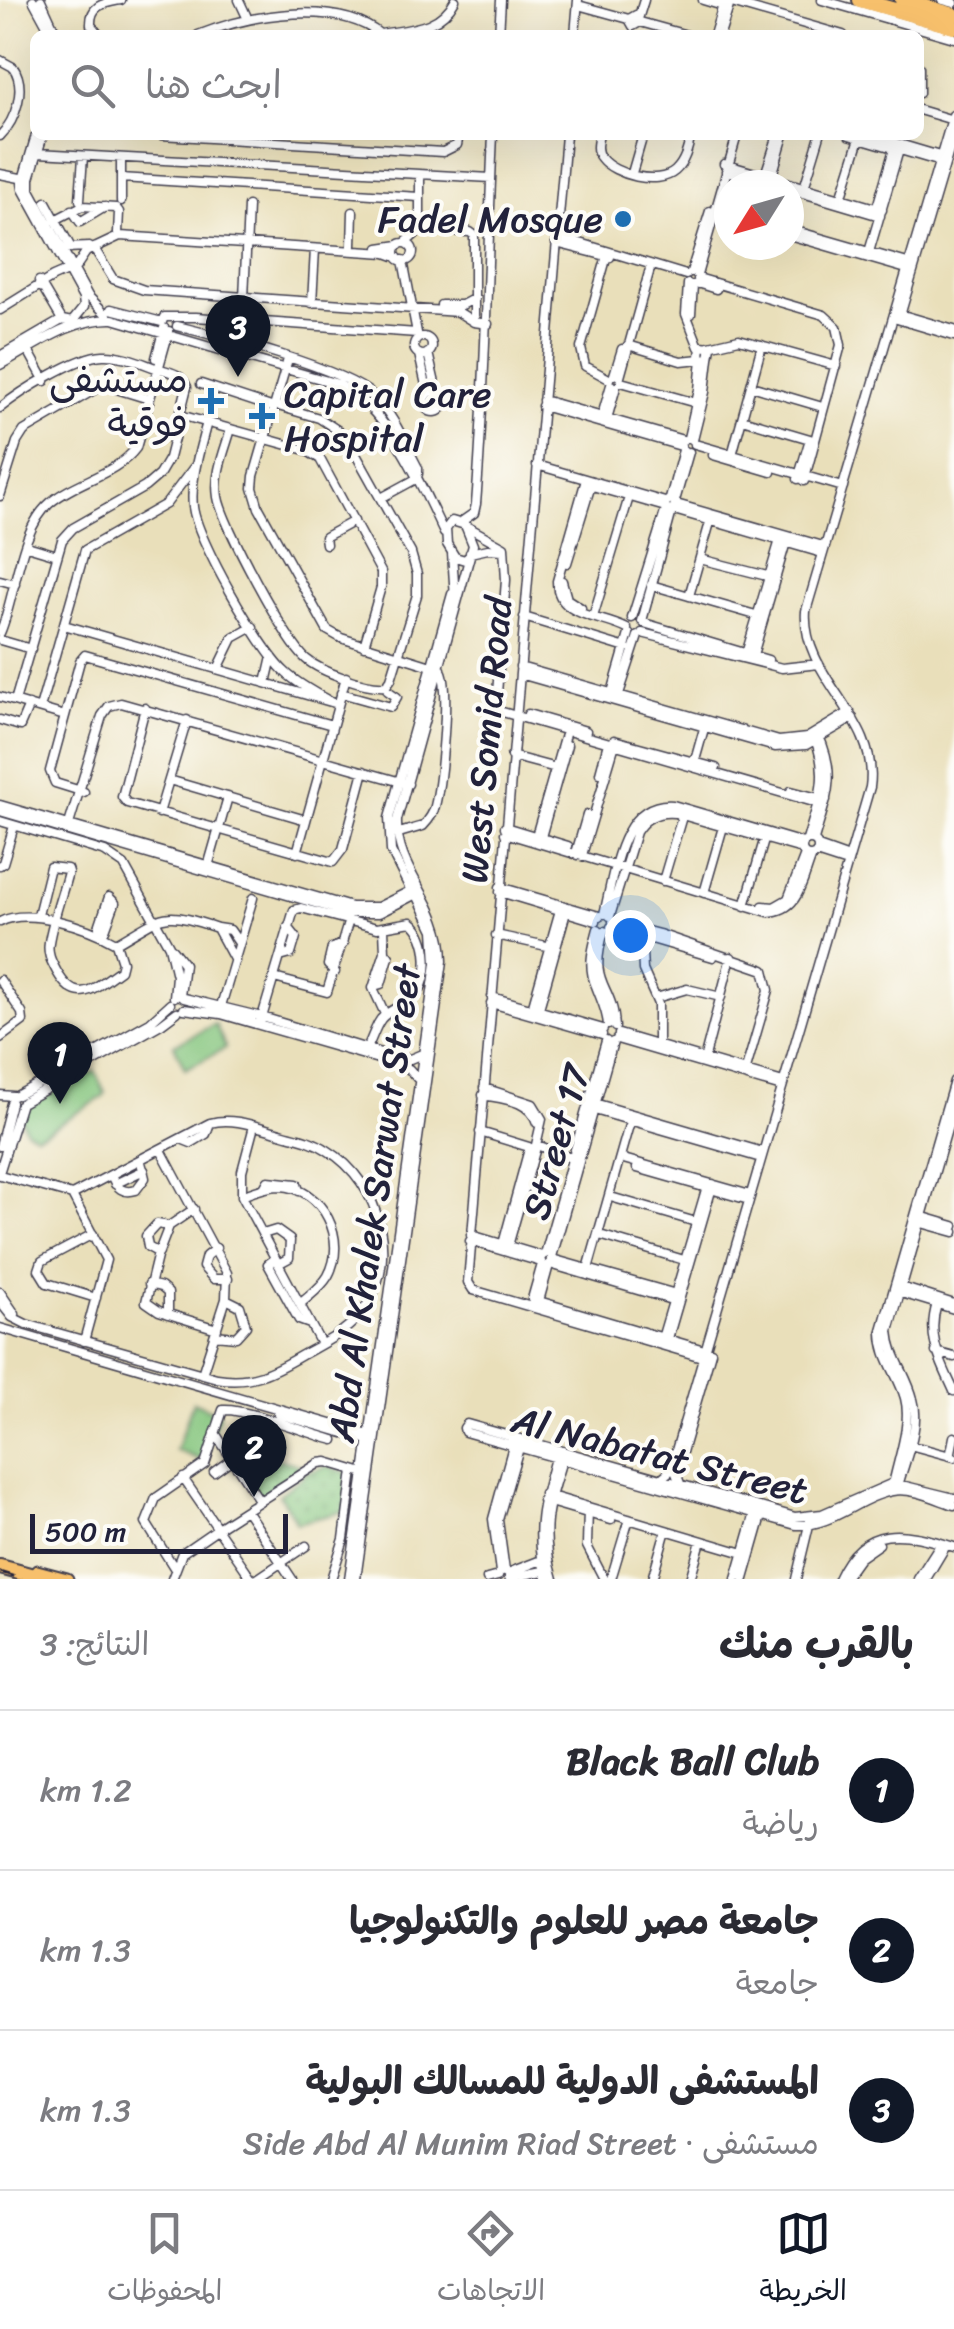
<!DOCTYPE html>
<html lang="ar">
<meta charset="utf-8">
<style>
body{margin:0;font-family:Sriracha,"Playpen Sans Arabic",sans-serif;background:#f7f7f7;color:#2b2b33;direction:rtl}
.compass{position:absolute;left:714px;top:170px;width:90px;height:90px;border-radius:50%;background:#fff;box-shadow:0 10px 40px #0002;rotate:233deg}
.scale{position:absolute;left:30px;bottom:25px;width:258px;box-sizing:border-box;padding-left:10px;border:5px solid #22223b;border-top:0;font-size:28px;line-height:35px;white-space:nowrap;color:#22223b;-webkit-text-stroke:8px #fdfcf7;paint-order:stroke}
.you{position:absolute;left:630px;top:935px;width:35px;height:35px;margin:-25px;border:8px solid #fff;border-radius:50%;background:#1a73e8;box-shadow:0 0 0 15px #1a73e833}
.badge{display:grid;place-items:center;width:65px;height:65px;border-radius:50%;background:#111827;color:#fff;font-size:32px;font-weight:700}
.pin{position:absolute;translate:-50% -82px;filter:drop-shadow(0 2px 5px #0008)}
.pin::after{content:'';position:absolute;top:52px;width:35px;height:30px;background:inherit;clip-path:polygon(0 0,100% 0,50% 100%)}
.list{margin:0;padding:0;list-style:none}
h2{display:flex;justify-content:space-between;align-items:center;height:130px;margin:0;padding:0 40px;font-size:42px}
h2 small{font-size:32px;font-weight:400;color:#7c7c81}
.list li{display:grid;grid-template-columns:65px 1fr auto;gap:30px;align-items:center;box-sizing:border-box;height:160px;padding:0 40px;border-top:2px solid #e1e1e2}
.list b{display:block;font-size:38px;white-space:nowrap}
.list p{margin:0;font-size:32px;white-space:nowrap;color:#7c7c81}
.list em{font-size:32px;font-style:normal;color:#7c7c81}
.icon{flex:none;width:55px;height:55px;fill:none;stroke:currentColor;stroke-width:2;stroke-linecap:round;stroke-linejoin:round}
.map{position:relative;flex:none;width:954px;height:1579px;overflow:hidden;direction:ltr}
.search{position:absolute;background:#fff;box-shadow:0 10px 40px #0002;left:30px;right:30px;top:30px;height:110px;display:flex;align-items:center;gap:25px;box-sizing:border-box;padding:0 35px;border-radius:15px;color:#7c7c81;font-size:38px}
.sheet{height:610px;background:#fff}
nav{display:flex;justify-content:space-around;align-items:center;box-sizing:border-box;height:140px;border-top:2px solid #e1e1e2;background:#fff;font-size:28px;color:#7c7c81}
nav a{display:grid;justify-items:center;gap:5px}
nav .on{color:#111827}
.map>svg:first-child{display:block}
.grass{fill:url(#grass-dots);stroke:#53745c;stroke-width:2.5}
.pitch{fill:#84c57d;stroke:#53745c;stroke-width:2.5}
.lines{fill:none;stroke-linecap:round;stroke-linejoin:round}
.minor-casing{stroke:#403e4e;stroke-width:11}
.major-casing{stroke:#403e4e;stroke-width:15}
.highway-casing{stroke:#403e4e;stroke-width:18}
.minor{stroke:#fff;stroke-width:8}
.major{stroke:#f7c06c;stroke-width:11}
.highway{stroke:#f7c06c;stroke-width:14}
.rail{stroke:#22223b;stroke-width:2.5;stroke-dasharray:15 8;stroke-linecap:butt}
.poi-dot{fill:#1f6fb2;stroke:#fdfcf7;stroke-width:4}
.labels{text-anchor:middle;stroke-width:8;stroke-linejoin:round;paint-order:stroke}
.poi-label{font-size:38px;fill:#22223b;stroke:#fdfcf7;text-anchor:end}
.street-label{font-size:38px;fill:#22223b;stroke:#fdfcf7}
</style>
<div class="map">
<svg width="954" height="1579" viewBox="0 0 954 1579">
<defs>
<pattern id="grass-dots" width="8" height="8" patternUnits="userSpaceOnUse" patternTransform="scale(2.5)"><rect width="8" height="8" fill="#84c57d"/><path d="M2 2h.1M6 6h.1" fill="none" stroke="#6ca068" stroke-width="1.8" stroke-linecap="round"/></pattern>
</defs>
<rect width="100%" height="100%" fill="#fdfcf7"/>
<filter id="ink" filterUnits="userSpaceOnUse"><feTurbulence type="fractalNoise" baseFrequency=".01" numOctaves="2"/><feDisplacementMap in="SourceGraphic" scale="20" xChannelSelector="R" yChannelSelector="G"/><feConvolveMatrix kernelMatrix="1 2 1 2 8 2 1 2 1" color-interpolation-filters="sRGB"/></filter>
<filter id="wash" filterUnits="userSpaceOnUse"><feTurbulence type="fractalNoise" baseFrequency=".0048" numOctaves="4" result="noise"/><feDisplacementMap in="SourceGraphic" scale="40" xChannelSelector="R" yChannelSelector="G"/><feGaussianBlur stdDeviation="2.25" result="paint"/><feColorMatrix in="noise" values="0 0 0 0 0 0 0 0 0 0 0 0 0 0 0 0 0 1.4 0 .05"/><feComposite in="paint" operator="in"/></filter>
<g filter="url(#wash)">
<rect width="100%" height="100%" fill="#e9dfba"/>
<!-- grass -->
<path class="grass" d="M254,1451L308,1468L260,1497L239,1468L244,1456L251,1457Z
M327,1466L348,1473L350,1476L346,1511L297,1523L279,1495L309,1472Z"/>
<!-- pitch -->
<path class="pitch" d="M215,1024L226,1048L185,1069L174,1045Z
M95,1071L105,1093L103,1097L45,1132L36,1135L26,1130L21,1119L26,1107Z
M193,1402L220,1414L203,1461L176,1450Z"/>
</g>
<g filter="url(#ink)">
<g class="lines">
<defs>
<path id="minor" d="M33,0L52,35
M41,0L57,35
M239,0L246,15
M703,0L723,6
M721,0L843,35
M822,0L954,38
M943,0L954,3
M578,5L629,19
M639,16L644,0
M640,22L633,26L629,19L636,15L640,22L687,35
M381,34C410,29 440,29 455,0
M99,35L91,25C90,4 105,3 121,0
M198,35C254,13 338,0 381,35
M499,35L501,0
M575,35L578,0
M714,35L723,5
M720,35L730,3
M0,60L13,67C27,87 16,120 0,136
M919,67V93
M919,110L953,120
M43,135L30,178V190L88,296L107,315
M161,135L443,152L457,145L459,135
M566,135L468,1282L473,1290L709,1359
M599,135C597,143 595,151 601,158C614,175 658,186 675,171C685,162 688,148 691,135
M849,135L941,162
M869,135L943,157
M38,153L491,178
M724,164L882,210
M726,171L775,185
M632,173L643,135
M0,174L25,179
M121,178L419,197
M764,178L778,135
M771,179L784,135
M804,188L820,135
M789,189L880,216
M80,200L83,156
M121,201V158
M46,202L71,248
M840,202L861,135
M877,207L894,149
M72,210L80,222L105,207
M714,213L729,218
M55,220L82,206L116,208L119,212L118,233
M789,229L911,264
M420,230V175
M789,235L910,270
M557,236L686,275
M405,243L420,230L470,232L474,235V322
M556,243L610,257
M395 252a9 9 0 1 1 18 0a9 9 0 1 1-18 0Z
M352,246L353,212
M94,248L113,279L144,290L458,312L474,322L488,324
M379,248L399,245
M608,252L581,348L585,366L609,379
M869,252L899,150
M58,253L66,248L89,247
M403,260L418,338
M691,272L710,211
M697,275L737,135
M698,278L824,315L837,327L841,345L804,481
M39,281L62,320
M697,283L716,289
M688,284L686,314L699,347
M244,299L248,206
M312,303L315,249
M441,305H462L475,298
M111,309L162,322L164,317H196L417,333
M0,310L53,277L76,267L86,252L120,236L386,253L397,257
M896,313L954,330
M691,314L693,285
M897,319L954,336
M899,319L954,134
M177,326C222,337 343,368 374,396C394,415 405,444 418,468V474
M414 346a9 9 0 1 1 18 0a9 9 0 1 1-18 0Z
M628,345L681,361L709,358L711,347L701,346L700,357
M709,346L739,339L836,366
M28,350L45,381
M428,353L437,392
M419,354L428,394
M0,356L62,320L72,322L84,307L83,298L23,189L22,183L36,135
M156,358L164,328
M288,359L254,476L253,488L259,508L327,630L341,638L441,669
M0,365C35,346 72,318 113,319L338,384C389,409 420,483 444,533
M614,375L622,349
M620,377L650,269
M621,382L696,403
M201,384L274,408
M751,386L819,406
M424 402a10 10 0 1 1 20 0a10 10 0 1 1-20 0Z
M543,400L683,440
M542,406L681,446
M0,408C20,392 77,356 103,355C121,354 139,362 156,368C170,372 181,373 187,387L169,458L159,475L145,487L73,528L62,540L15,701
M180,415L306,450L320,459L381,572V587L364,646
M601,419L611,385
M607,419L616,387
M742,419L810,439
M207,422C200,449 190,479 193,507C197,540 259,647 284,671C297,684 314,692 329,701
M231,429C225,450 214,474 218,497C222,523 286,642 306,659C321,672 367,688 386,686L391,679L417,595V574L411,553L345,435L319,418L275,405
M688,438L699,390L702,359
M693,440L705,392L709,358
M695,444L843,487
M713,455L771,472
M732,455L762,345
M537,465L665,502
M798,479L810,439
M585,483L557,581C557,618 601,615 627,629
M589,485L662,506
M0,496L17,442L24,431L99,387H110L149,399
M381,498L416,479
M670,499L683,450
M675,501L689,452
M676,504L823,546
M674,510L822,553
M461,522L474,513L476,504C486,381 487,258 493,135
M468,527L504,547L506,580L496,706L499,711L824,805
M326,544L325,537L354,521
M27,546L57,555
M452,553L455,598
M470,553L488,549L503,550
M700,559L771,577
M567,563L591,485
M0,580L15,584
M562,581L567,599L581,608
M651,585L759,616
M689,596L711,519
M524,617L626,648
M593,617L629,497
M632,618L666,509L665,503L670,499L675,501L674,510L666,509
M642,621L672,511
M644,623L768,660
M64,625L338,704
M0,633C16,596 19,529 50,503C75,481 116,475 136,448L169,331
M642,633L782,668L819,664
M0,640L31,649
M746,654L780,540
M753,655L786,542
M520,667L779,741L807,738L850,712
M218,669L233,638L253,627
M520,674L775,747L806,745L853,718
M266,683L272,657
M341,693L391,707L397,697L388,691
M611,696L629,634
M0,697L65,716
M618,697L638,636
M40,708L85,550L166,504L194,467
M145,708L122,797L127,803L333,862L343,849L364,771
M528,714L586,731
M0,720L20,726L29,705
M614,740L716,768
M511,756L556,768
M694,764L705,725
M600,773L608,743
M169,780L306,820
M791,791L826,800
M84,792L55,783L50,771L80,661L85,655L332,725
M0,805L351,907H378L416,888
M0,811L349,913H379L420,892
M159,813L187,720
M0,821L105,852L124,865L169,946L176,976L174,997
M505,827L568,846
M67,831L102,716L109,706L121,703L408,784
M399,833L423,826C429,820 433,815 435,806C441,782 450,692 442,672
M505,833L768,912C800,911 802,880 812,856
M536,836L566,731
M541,837L567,745
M802 848a8 8 0 1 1 16 0a8 8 0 1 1-16 0Z
M807,840C818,802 830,777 815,739
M814,840C826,798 838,777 818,734
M818,847L849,858
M297,853L346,677
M576,853L587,815
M816,853L847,863
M582,855L615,744
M0,865L3,863L14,826
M207,870L228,797
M663,881L683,813
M409,887L391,851L389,818L452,594
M500,887L599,916
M500,892L596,921
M704,893L723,827
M109,897L115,903L105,930L99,927Z
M745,906L765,837
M763,906L774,907L788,899L805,855
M604,914C614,875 620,801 673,805L803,843
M610,916L636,832C645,817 658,811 675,813L802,849
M0,922C29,907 88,927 116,943L122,962L120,970C93,989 77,1007 57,972C51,961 47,954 49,942C53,918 62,895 68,872L67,869L50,867L38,915
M613,922L659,934L764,970L769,990L744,1076
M611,927L713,957
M217,928L230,930L239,943
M384,929L385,952L373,988L385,1014
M598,929C593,948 587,966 596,986C601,1000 607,1010 608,1025
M604,931C587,988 613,981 615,1027
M641,933L643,970L658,1004V1050
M496,935L551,947
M116,943C165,915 161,909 217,928L235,961
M172,949L184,964L180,996
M280,957L291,954L296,937L288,927
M335,972L328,965L332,948L343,944
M274,978L327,992L348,923
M0,980L22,1013L23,1021L0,1038
M374,986L381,984L389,957L385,952
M492,997L603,1029
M184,998L262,1017L394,1057L410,1059L422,1054
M656,998L687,989L721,997
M491,1003L602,1035
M221,1006L253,898
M184,1009L221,1014L392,1063L409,1069L417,1078
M531,1012L560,910
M538,1012L566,912
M260,1024L294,910L301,908L377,928L411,922C430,936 432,979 415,996C405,1006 390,1008 381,1019C375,1027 372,1039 367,1048
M619,1034L783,1082
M617,1039L782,1087
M704,1060L731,957
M484,1088L533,1104L542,1119L536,1145
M0,1095L13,1096
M18,1095L150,1022L170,1004
M483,1095C504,1099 530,1100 537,1123
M23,1102L161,1024L177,1012
M594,1103L763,1152
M591,1109L761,1158
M254,1126L242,1171V1196L321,1344
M480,1132L529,1147
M181,1139L191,1143L206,1134L210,1123
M537,1145L573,1159
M0,1146L11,1103
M161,1150L227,1273L226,1299L202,1374
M620,1158L750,1195
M637,1168L749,1200
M0,1170L20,1106
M0,1175L72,1195L210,1123C234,1116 260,1128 284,1134C299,1138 314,1141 327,1150C382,1183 402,1265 359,1316C343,1334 322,1344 302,1355C273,1372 251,1384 217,1378L26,1324L12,1317L0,1302
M112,1177C117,1188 123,1194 136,1190L145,1178L141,1162
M115,1184L144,1170
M264,1188L268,1181L297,1184L299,1191
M72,1195L106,1260L84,1341
M242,1196C254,1191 267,1186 280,1186C324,1188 348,1240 328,1276C321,1288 310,1295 300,1304
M614,1198L696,1222
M194,1209L169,1226L157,1257L146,1302L159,1311L217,1329
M920,1216L954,1226
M918,1222L954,1232
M93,1234L42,1261L39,1270L47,1283L96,1298
M263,1234L276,1230L290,1240L289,1258L278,1264
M471,1235L542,1256
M603,1236L684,1260
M470,1241L541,1262
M503,1244L529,1149
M508,1246L535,1151
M216,1248L206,1256L203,1267L214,1279H228
M159,1253L148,1247L146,1236L157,1224L169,1226
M545,1254L606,1041
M552,1257L613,1042
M275,1259L268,1264L299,1320L310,1324
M552,1259L676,1294
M542,1264L532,1299L711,1352L676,1473L681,1486
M550,1264L675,1301
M588,1269L631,1118
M149,1284L161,1287L168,1293V1314
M901,1287L954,1304
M0,1292L15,1314
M898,1292L954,1309
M539,1301L549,1265
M937,1304C926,1337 941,1362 954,1391
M0,1328L369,1435
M215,1335L236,1337L246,1326L240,1306L226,1299
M661,1342L708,1183
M667,1342L713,1184
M936,1352L954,1357
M278,1414L368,1440
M215,1433L259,1500
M906,1444L954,1457
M951,1452L954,1437
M214,1472L232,1459L240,1447L236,1466
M183,1478L216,1526
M659,1480L670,1471L870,787C880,718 801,678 806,611L953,115
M893,1485C898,1459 912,1424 905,1398C898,1373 881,1357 882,1330L954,1081
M898,1486C905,1459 921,1426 913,1399C907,1374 891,1358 889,1331L954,1105
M544,1494L750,1555
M954,1498L893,1483L822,1514L795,1517L467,1424L464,1428L465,1432L796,1525C832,1527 859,1497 892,1491C911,1487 936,1499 954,1505
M543,1500L611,1520
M588,1508L587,1546L604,1579
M246,1510L292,1579
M219,1527L319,1463L327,1462L364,1473
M219,1531L252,1579
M175,1569L146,1523L156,1498L205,1464L223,1410C245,1408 307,1433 334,1440
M505,1571L498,1520L519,1448
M500,1572L493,1519L513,1446
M508,1573L544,1559
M509,1578L548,1570
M172,1579L182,1553L214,1531
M257,1579L306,1546
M331,1579L344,1539L353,1471
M349,1579L436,963L434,930L410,880
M356,1579L443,961C443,901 395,873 397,820L473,545L465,525L452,521L446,529L447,544L455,557L465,560L468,557
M487,1579L498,1576
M547,1579C533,1534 543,1499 556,1455
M554,1579C539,1531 548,1504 563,1457
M611,1579L629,1519
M652,1579L666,1530
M690,1579L701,1541
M736,1579L755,1513
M744,1579L762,1516
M796,1579L810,1521
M838,1579C864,1521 905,1532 954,1547
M844,1579L859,1558L879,1544
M918,1579L941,1543
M926,1579L944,1549"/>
<path id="major" d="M37,1571L67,1579"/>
<path id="highway" d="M860,0L954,27
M902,0L954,15
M0,1567L45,1579"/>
</defs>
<!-- minor casing -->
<use href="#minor" class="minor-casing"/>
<!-- major casing -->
<use href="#major" class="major-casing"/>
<!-- highway casing -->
<use href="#highway" class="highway-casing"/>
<!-- minor -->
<use href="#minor" class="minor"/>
<!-- major -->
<use href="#major" class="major"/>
<!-- highway -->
<use href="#highway" class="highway"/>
<!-- rail -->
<path class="rail" d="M0,1572L22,1579"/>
</g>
</g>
<!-- markers -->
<g class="poi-dot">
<circle cx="623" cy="219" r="10"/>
<path d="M206 386h10v10h10v10h-10v10h-10v-10h-10v-10h10z"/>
<path d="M257 401h10v10h10v10h-10v10h-10v-10h-10v-10h10z"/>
</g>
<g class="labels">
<!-- poi labels -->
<g class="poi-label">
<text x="603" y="232">Fadel Mosque</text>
<text x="188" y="392">مستشفى<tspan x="188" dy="44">فوقية</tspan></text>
<text x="284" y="407" text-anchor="start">Capital Care<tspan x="284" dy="44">Hospital</tspan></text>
</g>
<!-- street labels -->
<g class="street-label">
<text transform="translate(486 740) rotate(-85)" y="13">West Somid Road</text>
<text transform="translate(556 1142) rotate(-74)" y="13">Street 17</text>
<text transform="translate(374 1203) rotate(-82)" y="13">Abd Al Khalek Sarwat Street</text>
<text transform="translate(660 1455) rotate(14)" y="13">Al Nabatat Street</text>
</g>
</g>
</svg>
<svg class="compass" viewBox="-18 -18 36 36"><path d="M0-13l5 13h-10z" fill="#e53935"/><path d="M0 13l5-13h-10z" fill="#7c7c81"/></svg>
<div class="scale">500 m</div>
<div class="you"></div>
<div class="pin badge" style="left:60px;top:1104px">1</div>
<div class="pin badge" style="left:254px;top:1497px">2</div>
<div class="pin badge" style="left:238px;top:377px">3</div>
<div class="search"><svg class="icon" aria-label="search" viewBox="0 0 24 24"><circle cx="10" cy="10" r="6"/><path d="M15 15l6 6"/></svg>ابحث هنا</div>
</div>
<section class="sheet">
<h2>بالقرب منك<small>النتائج: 3</small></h2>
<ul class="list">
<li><span class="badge">1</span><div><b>Black Ball Club</b><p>رياضة</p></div><em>1.2 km</em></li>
<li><span class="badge">2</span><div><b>جامعة مصر للعلوم والتكنولوجيا</b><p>جامعة</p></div><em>1.3 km</em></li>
<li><span class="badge">3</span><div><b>المستشفى الدولية للمسالك البولية</b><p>مستشفى · Side Abd Al Munim Riad Street</p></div><em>1.3 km</em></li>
</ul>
</section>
<nav>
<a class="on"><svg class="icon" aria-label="map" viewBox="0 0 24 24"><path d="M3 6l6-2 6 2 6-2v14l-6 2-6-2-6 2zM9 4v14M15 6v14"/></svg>الخريطة</a>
<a><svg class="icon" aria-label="directions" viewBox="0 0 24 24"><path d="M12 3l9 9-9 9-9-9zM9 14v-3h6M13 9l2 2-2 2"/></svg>الاتجاهات</a>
<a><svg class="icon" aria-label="saved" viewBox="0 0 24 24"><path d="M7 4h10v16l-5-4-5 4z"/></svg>المحفوظات</a>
</nav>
